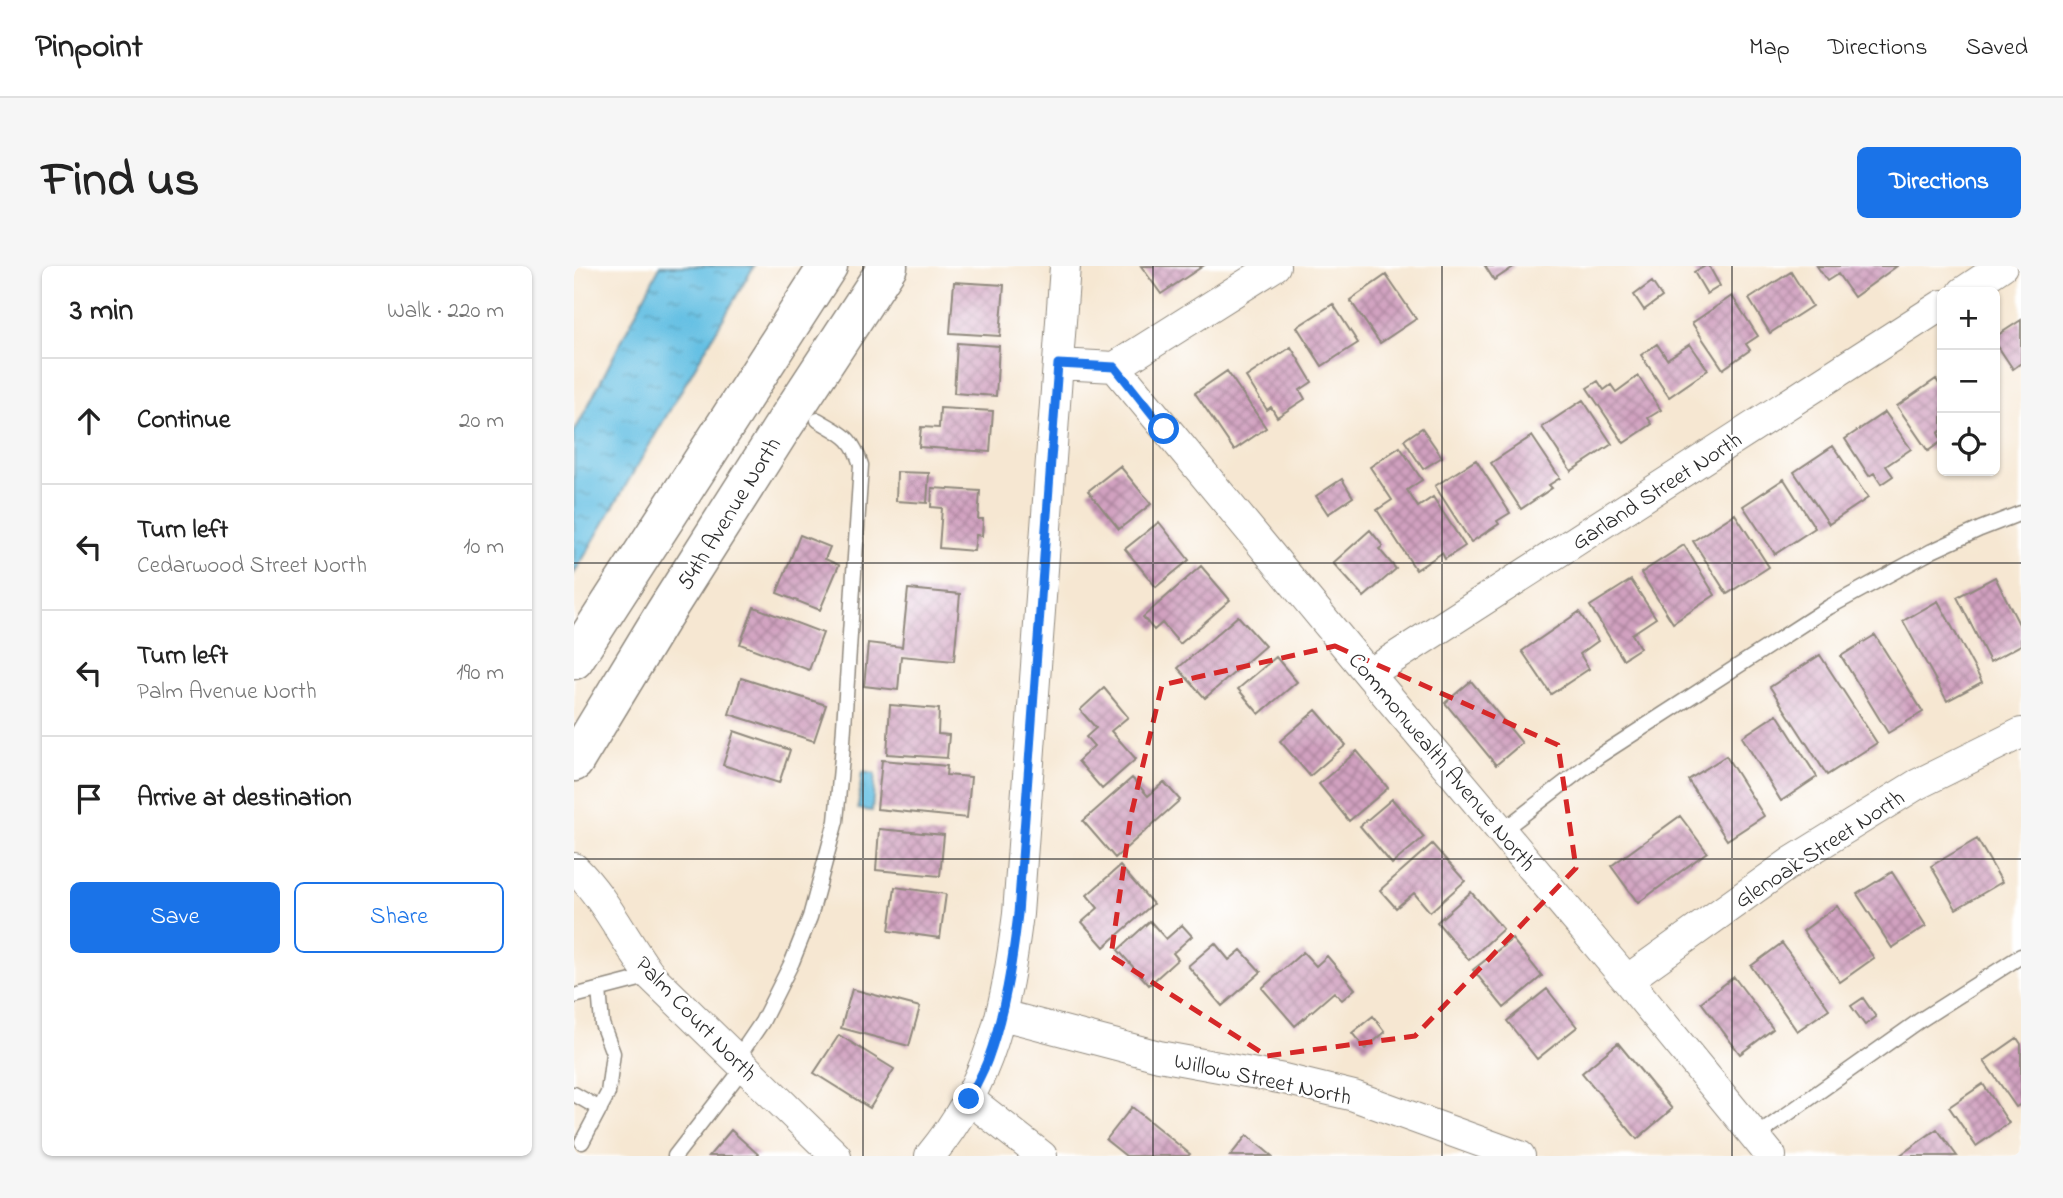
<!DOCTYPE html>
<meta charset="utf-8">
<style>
body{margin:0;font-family:"Indie Flower",sans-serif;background:#f6f6f6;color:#222}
.controls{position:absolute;right:21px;top:21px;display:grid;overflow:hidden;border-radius:10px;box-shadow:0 2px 5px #0004}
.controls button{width:63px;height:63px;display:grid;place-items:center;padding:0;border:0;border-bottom:2px solid #e0e0e0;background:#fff;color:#222;font:35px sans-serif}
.stop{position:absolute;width:21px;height:21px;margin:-16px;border:5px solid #1a73e8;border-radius:50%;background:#fff}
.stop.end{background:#1a73e8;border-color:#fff;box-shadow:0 2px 7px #0008}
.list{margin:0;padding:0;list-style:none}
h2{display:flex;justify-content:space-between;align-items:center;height:91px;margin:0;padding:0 28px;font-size:30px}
h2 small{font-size:23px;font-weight:400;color:#767676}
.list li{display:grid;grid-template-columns:46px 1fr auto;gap:21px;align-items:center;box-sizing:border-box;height:126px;padding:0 28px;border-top:2px solid #e0e0e0}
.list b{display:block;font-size:26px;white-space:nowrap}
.list p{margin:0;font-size:23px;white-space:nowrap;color:#767676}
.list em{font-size:23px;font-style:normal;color:#767676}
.actions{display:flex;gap:14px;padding:21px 28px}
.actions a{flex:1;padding:16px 0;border:2px solid #1a73e8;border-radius:10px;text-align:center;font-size:24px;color:#1a73e8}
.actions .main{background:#1a73e8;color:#fff}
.icon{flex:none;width:38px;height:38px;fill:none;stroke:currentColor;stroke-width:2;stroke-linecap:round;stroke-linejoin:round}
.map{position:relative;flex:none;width:1447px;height:890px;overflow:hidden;border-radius:10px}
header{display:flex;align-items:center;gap:42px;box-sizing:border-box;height:98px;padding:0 35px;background:#fff;border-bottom:2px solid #e0e0e0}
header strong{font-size:33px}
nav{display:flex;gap:38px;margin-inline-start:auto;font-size:24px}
.intro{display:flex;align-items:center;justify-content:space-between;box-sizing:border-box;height:168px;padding:0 42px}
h1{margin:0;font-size:49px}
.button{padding:18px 32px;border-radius:10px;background:#1a73e8;color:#fff;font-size:24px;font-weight:700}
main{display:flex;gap:42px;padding:0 42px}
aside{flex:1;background:#fff;border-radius:10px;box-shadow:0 2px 5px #0004}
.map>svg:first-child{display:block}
.water{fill:url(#water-ripples);stroke:#487687;stroke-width:2}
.building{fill:url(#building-cross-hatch)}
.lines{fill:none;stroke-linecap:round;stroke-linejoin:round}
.lane-casing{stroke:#90897e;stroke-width:17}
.street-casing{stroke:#90897e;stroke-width:32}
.secondary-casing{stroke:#90897e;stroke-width:41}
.lane{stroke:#fff;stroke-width:14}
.street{stroke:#fff;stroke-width:30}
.secondary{stroke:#fff;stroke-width:38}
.route{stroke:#1a73e8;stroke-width:9}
.marked{fill:none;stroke:#d62828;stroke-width:5;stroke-dasharray:14 9;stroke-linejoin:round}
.grid{fill:none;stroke:#2b2b2b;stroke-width:2;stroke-opacity:0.55}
.labels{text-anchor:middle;stroke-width:5;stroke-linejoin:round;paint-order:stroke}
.street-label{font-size:23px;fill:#2b2b2b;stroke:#fff}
</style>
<header>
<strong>Pinpoint</strong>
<nav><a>Map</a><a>Directions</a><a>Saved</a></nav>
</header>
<div class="intro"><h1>Find us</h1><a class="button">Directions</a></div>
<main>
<aside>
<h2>3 min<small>Walk · 220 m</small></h2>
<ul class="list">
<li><svg class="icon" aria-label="ahead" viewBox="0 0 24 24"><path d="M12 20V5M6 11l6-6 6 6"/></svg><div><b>Continue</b></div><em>20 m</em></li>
<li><svg class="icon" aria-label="left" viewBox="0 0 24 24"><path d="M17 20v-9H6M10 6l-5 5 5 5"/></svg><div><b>Turn left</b><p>Cedarwood Street North</p></div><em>10 m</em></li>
<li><svg class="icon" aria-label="left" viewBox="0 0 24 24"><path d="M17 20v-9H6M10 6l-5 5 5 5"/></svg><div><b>Turn left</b><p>Palm Avenue North</p></div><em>190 m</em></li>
<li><svg class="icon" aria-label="arrive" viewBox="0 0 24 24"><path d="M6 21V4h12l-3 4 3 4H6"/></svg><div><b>Arrive at destination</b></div></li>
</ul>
<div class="actions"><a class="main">Save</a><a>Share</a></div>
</aside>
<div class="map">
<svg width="1447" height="890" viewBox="0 0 1447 890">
<defs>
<pattern id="water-ripples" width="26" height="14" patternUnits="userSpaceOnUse" patternTransform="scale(1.75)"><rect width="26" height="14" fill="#65c0e3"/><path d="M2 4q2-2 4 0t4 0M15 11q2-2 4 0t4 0" fill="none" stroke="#539cb8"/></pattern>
<pattern id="building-cross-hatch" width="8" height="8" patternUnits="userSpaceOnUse" patternTransform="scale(1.75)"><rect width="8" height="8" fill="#d1a1c0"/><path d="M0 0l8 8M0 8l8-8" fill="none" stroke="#aa839c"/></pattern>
</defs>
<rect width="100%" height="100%" fill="#fff"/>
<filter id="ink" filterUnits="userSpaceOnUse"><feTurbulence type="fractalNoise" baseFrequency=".0143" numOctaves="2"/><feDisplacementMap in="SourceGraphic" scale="14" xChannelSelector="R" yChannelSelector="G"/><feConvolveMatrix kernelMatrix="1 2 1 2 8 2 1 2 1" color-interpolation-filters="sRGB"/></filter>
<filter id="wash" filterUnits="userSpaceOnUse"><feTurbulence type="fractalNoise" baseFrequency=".00686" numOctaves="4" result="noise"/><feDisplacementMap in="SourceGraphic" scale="28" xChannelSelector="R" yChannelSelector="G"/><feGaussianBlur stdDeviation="1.57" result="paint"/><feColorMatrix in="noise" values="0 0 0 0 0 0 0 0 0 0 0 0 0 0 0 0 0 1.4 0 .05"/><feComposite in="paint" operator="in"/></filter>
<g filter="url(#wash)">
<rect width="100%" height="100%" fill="#f6e7d2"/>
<!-- water -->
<path class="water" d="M86,0H180L0,308V167Z
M288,506L301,508L298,545L284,543Z"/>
<g id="blocks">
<!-- building -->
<path class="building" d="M567,0H629L587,28Z
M911,0H941L920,14Z
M1131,0H1135L1146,20L1133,28L1120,6Z
M1243,0H1323L1280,31L1264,8L1253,15Z
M1217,6L1238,40L1196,67L1175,33Z
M812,9L842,53L806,77L776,34Z
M380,16L430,19L426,70L376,67Z
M1078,16L1088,31L1070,44L1060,29Z
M1158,30L1184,70L1172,78L1176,84L1149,103L1118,57Z
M759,38L784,77L748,100L723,61Z
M1447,54V97L1439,103L1421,76V71Z
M383,77L425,80L422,130L380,127Z
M1083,78L1093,93L1116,78L1134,104L1095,131L1067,89Z
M717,81L738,116L726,124L731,133L703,151L697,141L693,144L672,111Z
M653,105L692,162L660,184L621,127Z
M1064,110L1087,144L1074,152L1078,158L1050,177L1013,122L1024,115L1030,124L1037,119L1042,126Z
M1362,113L1368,123V164L1364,167L1368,175L1354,185L1323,140Z
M1009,134L1038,178L997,205L968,161Z
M366,142L419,145L416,186L345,181L347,161L365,162Z
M1311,146L1337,183L1312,200L1319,210L1307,218L1300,207L1295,210L1271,173Z
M848,162L868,191L849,203L830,174Z
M958,170L986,212L975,219L978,222L947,243L917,197Z
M1259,180L1294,232L1255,258L1220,206Z
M826,181L848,214L833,224L844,241L859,231L891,280L871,293L868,287L842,304L803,244L818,234L796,201Z
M902,194L936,247L923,255L925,258L897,276L861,220Z
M546,200L577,238L545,263L514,225Z
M323,206L355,207L353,237L322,235Z
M768,213L779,231L754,248L742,230Z
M1210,213L1241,262L1201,288L1169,240Z
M358,222L406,225L404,253H409L408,270L402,269L400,285L365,282L368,242L357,241Z
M1161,248L1195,301L1153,328L1119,275Z
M585,256L615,294L582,321L551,283Z
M796,264L809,280L805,283L822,303L790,331L759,297Z
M226,269L256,281L251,293L265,299L246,344L203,327Z
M1110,279L1141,329L1099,357L1067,307Z
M627,300L656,334L606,378L588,357L580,364L569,351Z
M1421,311L1447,362V379L1416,396L1383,331Z
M1057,314L1082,352L1058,368L1066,382L1049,393L1016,340Z
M334,323L386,328L380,395L327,390L324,424L290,420L294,377L328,381Z
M1364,335L1408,416L1373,435L1329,355Z
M180,341L249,367L235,404L166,378Z
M1005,346L1024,375L1006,388L1015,403L977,428L948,385Z
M664,350L691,380L631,432L604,402Z
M1301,369L1349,446L1314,467L1267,390Z
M1246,389L1303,477L1253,509L1196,421Z
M702,391L723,416L685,448L664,423Z
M167,412L252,439L240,475L155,448Z
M897,415L948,477L922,499L871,437Z
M530,422L554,451L537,465L562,493L528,523L504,495L520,480L512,471L522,462L506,444Z
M316,439L365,443L364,468L375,469L373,492L313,488Z
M742,444L772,479L736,510L706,475Z
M1203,448L1243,511L1207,535L1168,471Z
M160,465L216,484L205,517L149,499Z
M783,485L814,522L775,555L745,518Z
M1152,490L1190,550L1153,574L1114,514Z
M308,494L373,500L372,509L397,511L393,552L303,543Z
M558,512L574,530L590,516L606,534L541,592L509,555Z
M818,533L850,571L818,598L786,560Z
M1106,550L1133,586L1064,637L1037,600Z
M305,563L370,569L366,610L302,604Z
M1403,573L1428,616L1382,643L1357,600Z
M858,578L891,615L856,646L840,627L822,642L806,624Z
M546,600L579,638L530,681L508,656L524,642L513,629Z
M1318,606L1352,660L1318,682L1283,628Z
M321,621L372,628L366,672L315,665Z
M897,626L929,663L895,694L863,656Z
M1263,640L1300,692L1266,716L1229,665Z
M576,655L592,673L608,659L618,670L599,687L604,693L575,719L544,684Z
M938,673L968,710L930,742L899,704Z
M641,677L655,694L667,684L687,706L648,740L614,700Z
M1208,677L1255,743L1223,765L1177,700Z
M729,686L742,700L753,690L781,723L768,734L760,726L721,760L688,722Z
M1160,711L1199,763L1166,788L1127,736Z
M278,723L346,741L335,780L267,762Z
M973,723L1003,761L963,793L933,755Z
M1289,732L1302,751L1291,759L1277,740Z
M799,750L811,766L791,783L778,767Z
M265,769L320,803L296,842L240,807Z
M1443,772L1447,778V838L1442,841L1410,795Z
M1044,777L1098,843L1063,873L1008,807Z
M1409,818L1435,857L1402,880L1375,841Z
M558,841L616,888L614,890H552L532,874Z
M1363,863L1383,890H1325Z
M157,864L186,890H135Z
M673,869L698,890H656Z"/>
</g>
</g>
<g filter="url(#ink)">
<use href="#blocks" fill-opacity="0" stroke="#90897e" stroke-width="2"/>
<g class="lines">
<defs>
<path id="lane" d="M928,565L1025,490L1255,341L1358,285L1406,263L1447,247
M0,730L77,710
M161,792L169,784L188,756L218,696L236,651L262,555L268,491L287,199C278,170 269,169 244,154
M0,828L26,843
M1181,871L1345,755L1447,690
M8,876L34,827L39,787L28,758L25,723
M101,890L170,801"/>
<path id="street" d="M1389,26L1428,0
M484,98L541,101L701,0
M541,101L795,408L1053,714L1197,890
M795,408L1368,39
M0,602C32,633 50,674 77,710L262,890
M1053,714L1219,595L1342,519L1447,467
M428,749L585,790L710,813L780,830L946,890
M395,833L468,890
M356,890C418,815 432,742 444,648L491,0"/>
<path id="secondary" d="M0,394L254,0
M0,496L88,351L206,165L314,0"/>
</defs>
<!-- lane casing -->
<use href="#lane" class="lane-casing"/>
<!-- street casing -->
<use href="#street" class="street-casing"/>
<!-- secondary casing -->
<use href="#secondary" class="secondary-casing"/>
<!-- lane -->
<use href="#lane" class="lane"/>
<!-- street -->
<use href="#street" class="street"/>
<!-- secondary -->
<use href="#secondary" class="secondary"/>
</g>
</g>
<g class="lines" filter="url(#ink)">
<!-- route -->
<path class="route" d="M395,833C401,820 409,807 414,793C431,746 438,698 444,648L484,98L541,101L590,163"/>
</g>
<!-- marked area -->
<path class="marked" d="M761,380L984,479L1002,602L841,770L693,790L537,690L557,549L588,419Z"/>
<!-- grid -->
<path class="grid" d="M289,0V890M579,0V890M868,0V890M1158,0V890M0,297H1447M0,593H1447"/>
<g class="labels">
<!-- street labels -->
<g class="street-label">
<text transform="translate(1082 224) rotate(-33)" y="8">Garland Street North</text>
<text transform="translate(154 247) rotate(-58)" y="8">54th Avenue North</text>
<text transform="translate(869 495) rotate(50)" y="8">Commonwealth Avenue North</text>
<text transform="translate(1245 582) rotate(-33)" y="8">Glenoak Street North</text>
<text transform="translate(123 752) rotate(46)" y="8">Palm Court North</text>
<text transform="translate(689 812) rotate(12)" y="8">Willow Street North</text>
</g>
</g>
</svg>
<div class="controls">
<button>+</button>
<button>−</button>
<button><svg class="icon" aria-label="locate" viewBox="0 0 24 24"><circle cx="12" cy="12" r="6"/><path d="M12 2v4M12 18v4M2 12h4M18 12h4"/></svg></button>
</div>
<div class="stop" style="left:590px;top:163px"></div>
<div class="stop end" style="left:395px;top:833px"></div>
</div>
</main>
